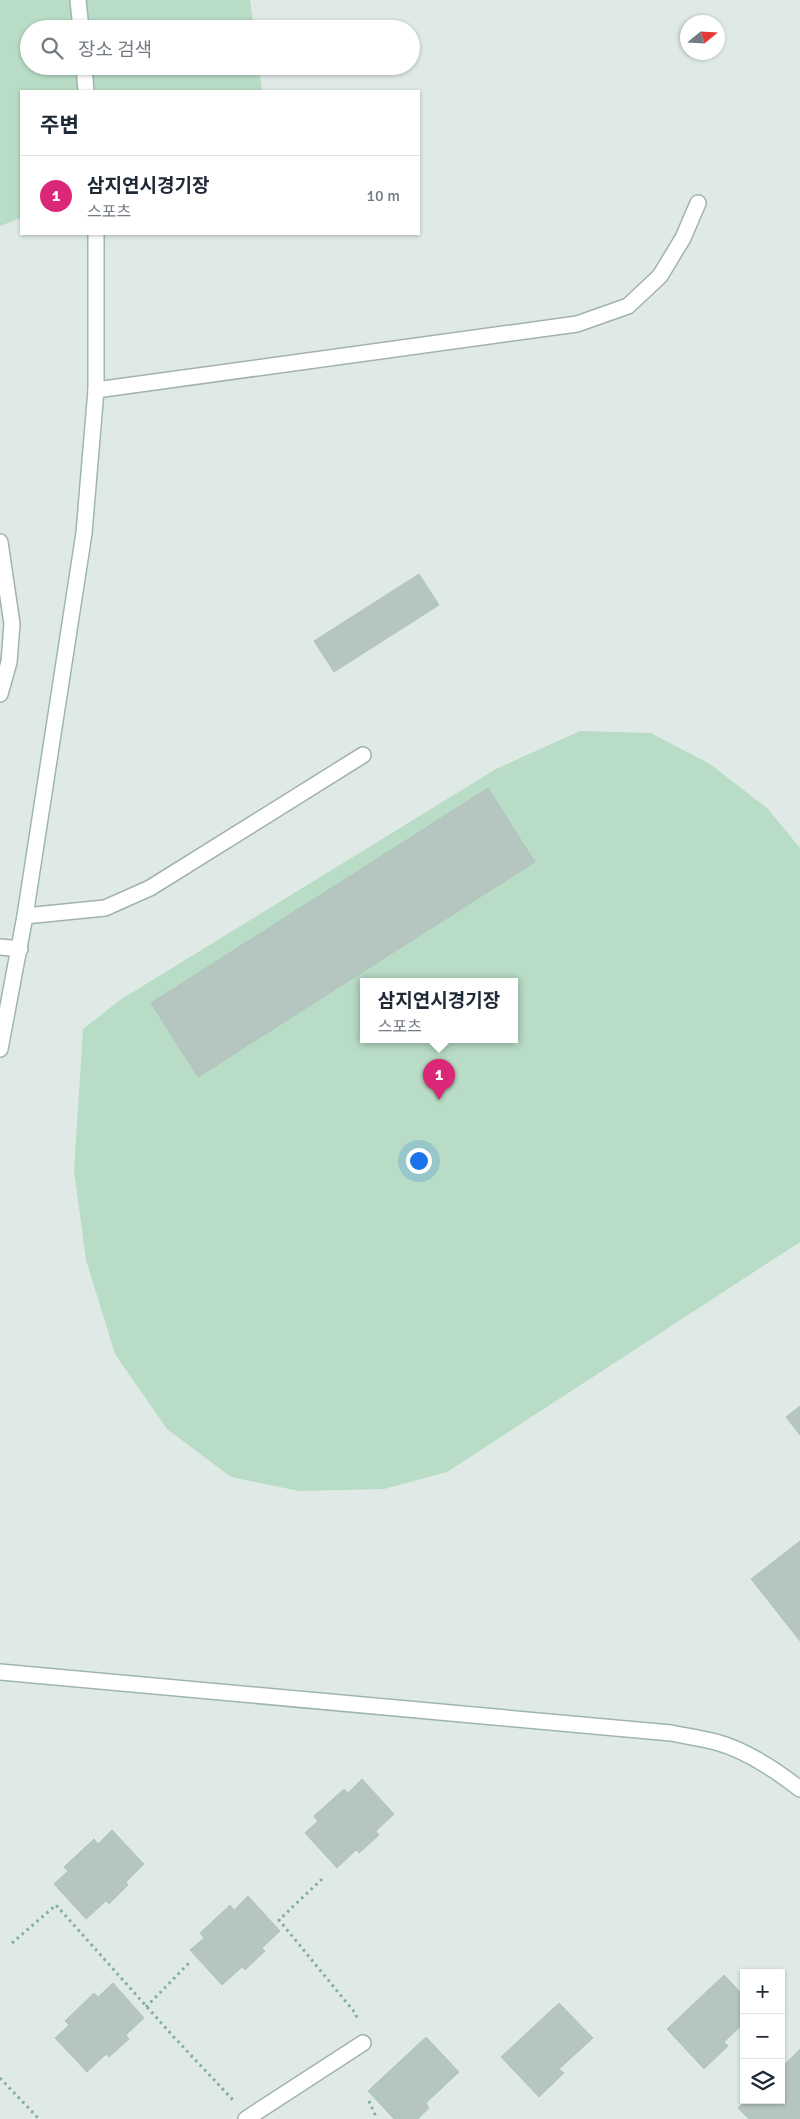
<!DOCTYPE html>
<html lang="ko">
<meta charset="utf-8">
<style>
body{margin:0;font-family:Signika,"Noto Sans KR",sans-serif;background:#f2f2f3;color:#1f2937}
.controls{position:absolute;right:15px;bottom:15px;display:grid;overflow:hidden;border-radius:0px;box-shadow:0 1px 4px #0004}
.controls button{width:45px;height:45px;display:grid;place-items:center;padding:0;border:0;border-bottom:1px solid #e0e1e3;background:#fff;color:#1f2937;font:25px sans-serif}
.compass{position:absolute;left:680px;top:15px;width:45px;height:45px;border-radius:50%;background:#fff;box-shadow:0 1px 4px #0004;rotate:72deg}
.you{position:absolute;left:418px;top:1160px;width:18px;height:18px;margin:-12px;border:4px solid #fff;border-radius:50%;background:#1a73e8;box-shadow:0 0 0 8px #1a73e833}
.badge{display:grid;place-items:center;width:32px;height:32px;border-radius:50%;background:#db2777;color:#fff;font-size:16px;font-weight:700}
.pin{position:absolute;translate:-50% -41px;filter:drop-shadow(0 1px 2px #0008)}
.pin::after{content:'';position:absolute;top:26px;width:18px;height:15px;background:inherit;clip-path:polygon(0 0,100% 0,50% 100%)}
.popup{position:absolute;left:360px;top:978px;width:158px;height:65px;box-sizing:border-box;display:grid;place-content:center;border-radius:0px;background:#fff;filter:drop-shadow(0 1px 4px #0005);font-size:16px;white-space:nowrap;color:#747a83}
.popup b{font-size:19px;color:#1f2937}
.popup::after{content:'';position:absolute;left:50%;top:100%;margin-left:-10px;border:10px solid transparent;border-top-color:#fff}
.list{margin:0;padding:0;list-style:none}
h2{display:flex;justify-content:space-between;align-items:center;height:65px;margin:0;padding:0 20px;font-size:21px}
h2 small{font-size:16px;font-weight:400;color:#747a83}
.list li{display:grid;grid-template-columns:32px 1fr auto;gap:15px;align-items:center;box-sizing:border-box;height:80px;padding:0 20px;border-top:1px solid #e0e1e3}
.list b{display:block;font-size:19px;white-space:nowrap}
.list p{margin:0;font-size:16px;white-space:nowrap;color:#747a83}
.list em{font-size:16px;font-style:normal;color:#747a83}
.icon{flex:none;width:28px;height:28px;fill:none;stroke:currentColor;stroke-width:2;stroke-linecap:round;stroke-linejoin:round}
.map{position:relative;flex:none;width:800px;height:2119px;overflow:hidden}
.search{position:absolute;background:#fff;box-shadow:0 1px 4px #0004;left:20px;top:20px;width:400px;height:55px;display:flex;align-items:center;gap:12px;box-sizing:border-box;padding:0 18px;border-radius:28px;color:#747a83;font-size:19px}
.panel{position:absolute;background:#fff;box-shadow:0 1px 4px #0004;left:20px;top:90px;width:400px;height:145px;border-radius:0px}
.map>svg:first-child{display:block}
.green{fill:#b8dcc5;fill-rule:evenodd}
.building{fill:#b5c5bf;stroke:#b2c4be}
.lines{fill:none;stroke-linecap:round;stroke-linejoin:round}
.lane-casing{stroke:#a2b2ad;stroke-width:18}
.street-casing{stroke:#a2b2ad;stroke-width:18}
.secondary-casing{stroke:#9eb6af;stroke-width:18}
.path{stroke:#80aea3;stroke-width:3;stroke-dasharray:2.5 4;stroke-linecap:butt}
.lane{stroke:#fff;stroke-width:15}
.street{stroke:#fff;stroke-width:15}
.secondary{stroke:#fff;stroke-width:15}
</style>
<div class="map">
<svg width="800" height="2119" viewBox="0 0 800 2119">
<rect width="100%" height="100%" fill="#dfeae6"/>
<!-- green -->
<path class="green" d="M0,0H250L254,29H29V66H259L262,91H21V218L0,226Z
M580,731L651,733L710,764L767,808L800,848V1242L447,1472L384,1489L299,1491L231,1477L167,1429L115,1354L86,1260L74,1171L83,1029L120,1000L496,769ZM364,981H514V1039H364Z"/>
<!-- building -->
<path class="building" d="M419,574L439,605L334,672L314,641Z
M488,788L535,862L198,1077L151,1003Z
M800,1406V1435L786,1417Z
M800,1541V1641L751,1579Z
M362,1779L394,1814L376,1831L379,1835L359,1853L356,1850L337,1868L305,1833L318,1821L314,1816L344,1789L348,1793Z
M112,1830L144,1864L126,1882L128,1885L109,1904L106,1901L86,1919L54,1884L68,1871L64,1867L94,1839L98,1844Z
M248,1896L280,1931L262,1948L265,1951L245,1970L242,1967L222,1985L190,1950L204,1938L200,1933L230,1905L234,1910Z
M724,1975L744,1996V2023L724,2042L728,2046L704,2069L667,2029Z
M113,1983L144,2018L126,2035L129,2039L109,2057L106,2054L87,2072L55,2038L69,2025L65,2021L94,1993L98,1997Z
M559,2003L593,2038L559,2069L564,2073L539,2097L501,2057Z
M426,2037L459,2072L426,2103L429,2108L418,2119H394L368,2091Z
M800,2049V2119H749L738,2108L746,2100H781V2062L784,2065Z"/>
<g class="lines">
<defs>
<path id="lane" d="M96,390L577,324L628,306L660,276L683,238L698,203
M25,916L105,908L150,888L363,755"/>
<path id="street" d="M0,542L12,624L9,662L0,694
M0,947L20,949
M246,2119L363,2043"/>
<path id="secondary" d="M78,0L81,29
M84,66L86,91
M0,1049L25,916L84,533L96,390V234
M0,1672L671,1733C686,1736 701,1738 716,1742C745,1750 777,1771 800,1789"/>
</defs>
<!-- lane casing -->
<use href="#lane" class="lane-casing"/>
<!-- street casing -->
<use href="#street" class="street-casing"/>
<!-- secondary casing -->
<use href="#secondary" class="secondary-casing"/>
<!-- path -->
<path class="path" d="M322,1879L279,1920L356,2014L357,2020
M12,1943L56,1905L172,2035L233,2100
M146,2007L189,1963
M0,2078L39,2119
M369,2101L377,2119"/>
<!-- lane -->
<use href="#lane" class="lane"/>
<!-- street -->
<use href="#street" class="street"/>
<!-- secondary -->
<use href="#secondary" class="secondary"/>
</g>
</svg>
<div class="controls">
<button>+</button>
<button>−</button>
<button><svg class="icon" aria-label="layers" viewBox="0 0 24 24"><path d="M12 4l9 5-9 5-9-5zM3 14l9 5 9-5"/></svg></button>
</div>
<svg class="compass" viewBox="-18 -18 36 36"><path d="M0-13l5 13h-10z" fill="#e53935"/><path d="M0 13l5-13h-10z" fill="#747a83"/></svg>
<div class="you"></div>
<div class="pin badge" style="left:439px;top:1100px">1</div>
<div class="popup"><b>삼지연시경기장</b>스포츠</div>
<div class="search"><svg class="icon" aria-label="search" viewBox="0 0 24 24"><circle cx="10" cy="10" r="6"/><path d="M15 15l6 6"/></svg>장소 검색</div>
<section class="panel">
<h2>주변<small></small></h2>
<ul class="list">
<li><span class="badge">1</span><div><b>삼지연시경기장</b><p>스포츠</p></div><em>10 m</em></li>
</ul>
</section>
</div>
